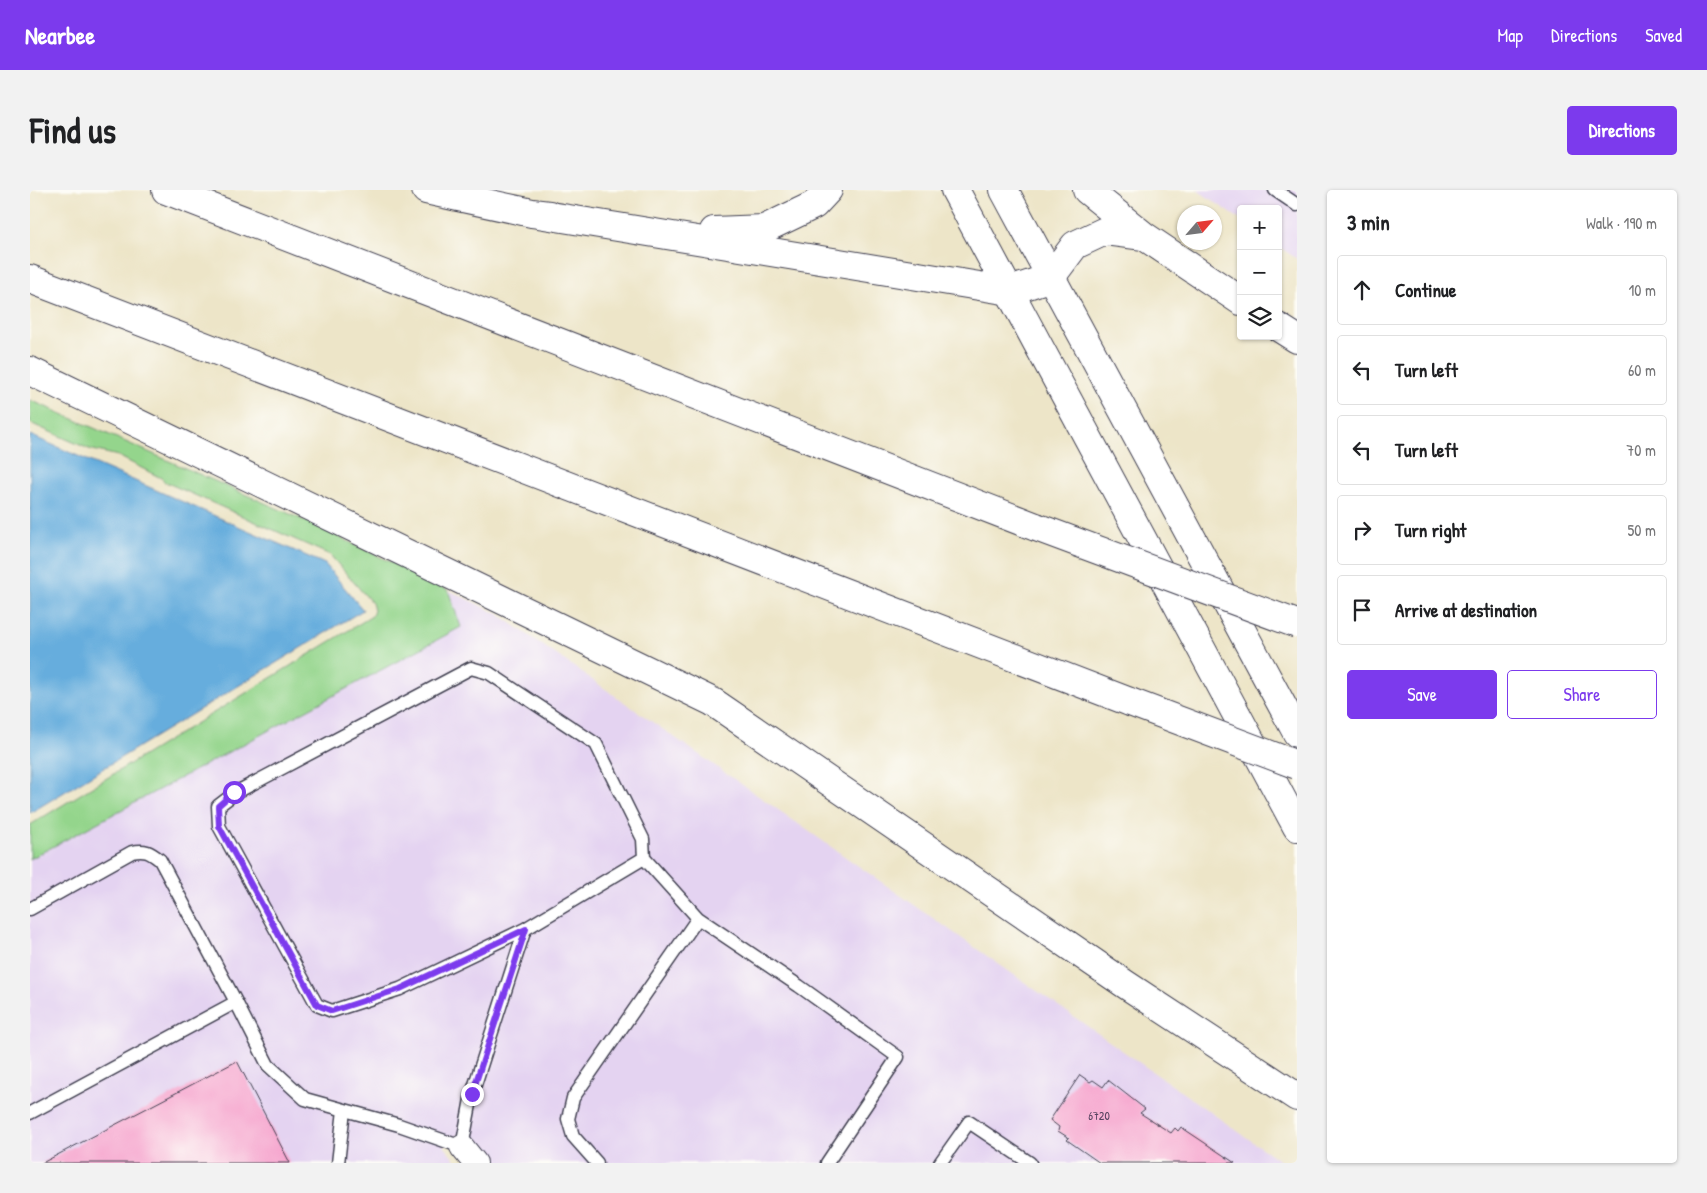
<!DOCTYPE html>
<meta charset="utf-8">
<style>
body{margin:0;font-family:"Patrick Hand",sans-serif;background:#f2f2f2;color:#202124}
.controls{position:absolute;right:15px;top:15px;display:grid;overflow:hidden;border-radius:5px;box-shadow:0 1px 4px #0004}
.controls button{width:45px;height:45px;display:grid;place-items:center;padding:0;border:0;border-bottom:1px solid #e0e0e0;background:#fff;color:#202124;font:25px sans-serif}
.compass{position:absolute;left:1147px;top:15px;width:45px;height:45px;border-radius:50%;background:#fff;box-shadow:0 1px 4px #0004;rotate:62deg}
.stop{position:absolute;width:15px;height:15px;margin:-11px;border:4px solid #7c3aed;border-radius:50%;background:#fff}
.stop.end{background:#7c3aed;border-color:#fff;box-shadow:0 1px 5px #0008}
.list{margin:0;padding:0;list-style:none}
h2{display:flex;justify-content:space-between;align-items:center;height:65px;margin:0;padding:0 20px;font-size:21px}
h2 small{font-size:16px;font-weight:400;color:#757577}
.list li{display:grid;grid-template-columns:32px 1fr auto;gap:15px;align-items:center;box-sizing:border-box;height:70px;margin:0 10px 10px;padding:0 10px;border:1px solid #e0e0e0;border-radius:5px}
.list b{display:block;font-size:19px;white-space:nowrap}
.list em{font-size:16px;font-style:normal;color:#757577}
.actions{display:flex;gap:10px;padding:15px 20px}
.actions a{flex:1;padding:11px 0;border:1px solid #7c3aed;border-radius:5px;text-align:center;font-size:18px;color:#7c3aed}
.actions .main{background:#7c3aed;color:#fff}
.icon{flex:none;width:28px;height:28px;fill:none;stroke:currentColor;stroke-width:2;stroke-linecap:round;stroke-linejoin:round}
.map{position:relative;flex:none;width:1267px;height:973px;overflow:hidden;border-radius:5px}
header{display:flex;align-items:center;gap:30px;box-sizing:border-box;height:70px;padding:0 25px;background:#7c3aed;color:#fff}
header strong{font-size:24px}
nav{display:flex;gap:28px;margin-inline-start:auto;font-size:18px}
.intro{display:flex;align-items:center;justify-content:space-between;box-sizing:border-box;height:120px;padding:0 30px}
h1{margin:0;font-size:35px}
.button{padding:12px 22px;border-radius:5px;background:#7c3aed;color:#fff;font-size:18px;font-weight:700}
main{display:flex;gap:30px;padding:0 30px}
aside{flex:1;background:#fff;border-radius:5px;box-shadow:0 1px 4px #0004}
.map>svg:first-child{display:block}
.built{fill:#e4d3f1}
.green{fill:#94d58c;stroke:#5b7c64}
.water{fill:#66addd;stroke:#44688c}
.building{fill:#f6a7cf}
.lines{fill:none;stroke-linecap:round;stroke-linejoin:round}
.service-casing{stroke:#403f50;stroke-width:15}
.minor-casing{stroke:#403f50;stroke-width:26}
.primary-casing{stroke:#403f50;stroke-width:30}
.motorway-casing{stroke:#403f50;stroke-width:30}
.service{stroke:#fff;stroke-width:12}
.minor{stroke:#fff;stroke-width:24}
.primary{stroke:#fff;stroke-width:28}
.motorway{stroke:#fff;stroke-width:28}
.motorway-bridge-casing{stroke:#403f50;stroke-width:30;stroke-linecap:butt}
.motorway-bridge{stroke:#fff;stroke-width:28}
.route{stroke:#7c3aed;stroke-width:6}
.labels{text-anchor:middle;stroke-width:4;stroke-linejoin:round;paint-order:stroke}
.number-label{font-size:12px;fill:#574360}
</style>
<header>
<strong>Nearbee</strong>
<nav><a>Map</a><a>Directions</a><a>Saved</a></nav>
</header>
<div class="intro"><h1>Find us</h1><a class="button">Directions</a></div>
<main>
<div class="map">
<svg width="1267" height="973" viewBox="0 0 1267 973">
<rect width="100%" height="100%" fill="#fdfcf7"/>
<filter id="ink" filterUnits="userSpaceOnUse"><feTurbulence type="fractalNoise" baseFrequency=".02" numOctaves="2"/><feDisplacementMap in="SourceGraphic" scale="10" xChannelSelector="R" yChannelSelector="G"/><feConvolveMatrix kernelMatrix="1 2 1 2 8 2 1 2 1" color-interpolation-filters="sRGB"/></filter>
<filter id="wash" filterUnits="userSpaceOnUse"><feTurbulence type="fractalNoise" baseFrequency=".0096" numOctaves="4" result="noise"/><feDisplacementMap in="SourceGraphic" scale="20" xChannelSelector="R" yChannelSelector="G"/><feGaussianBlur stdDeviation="1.12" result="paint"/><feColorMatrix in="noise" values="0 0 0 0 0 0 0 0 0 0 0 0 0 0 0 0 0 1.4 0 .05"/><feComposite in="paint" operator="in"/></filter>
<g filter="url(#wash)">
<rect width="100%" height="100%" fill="#ede5c8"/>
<!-- built -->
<path class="built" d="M1167,0H1267V69L1248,56V19H1211V30Z
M418,400L468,424L1253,973H462L435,940L414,956L428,973H0V669L430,437Z"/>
<!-- green -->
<path class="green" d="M0,210L276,331L418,400L431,437L0,669V635L342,426L344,420L342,413L300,365L133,291V289L88,266L59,259L0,233Z"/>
<!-- water -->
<path class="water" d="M0,245L295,374L333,420L0,623Z"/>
<g id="blocks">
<!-- building -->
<path class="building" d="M207,871L260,973H12Z
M1050,885L1060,892L1063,890L1073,897L1078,890L1115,919L1110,923L1141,943L1145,938L1148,941L1151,937L1205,973H1070L1037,950L1039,948L1028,941L1029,937L1020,930Z"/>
</g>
</g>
<g filter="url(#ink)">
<use href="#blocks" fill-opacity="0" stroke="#403f50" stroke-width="1"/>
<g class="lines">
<defs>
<path id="service" d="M1245,0L1267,15
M614,668L668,728
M0,719L102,662C115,659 120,662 130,670L206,812L238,875L275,909L369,935L432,957L442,904L495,739L614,668L613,649L566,554L459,483L441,478L205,603L188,616L189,636L287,815L302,821L370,799L495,739
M0,923L206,812
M308,973L314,920
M567,973L543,946L538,929L543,908L668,728L769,796L868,867L797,973
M910,973L939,932L1000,973"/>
<path id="minor" d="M432,957L445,973"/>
<path id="primary" d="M925,0L1267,637
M974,0L1267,543"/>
<path id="motorway" d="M136,0L1006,337
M396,0L502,23L519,25
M1057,0L1114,46L1211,111
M502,23L980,101L1021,87L1045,55L1075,41L1114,46
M684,41L734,39L784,15L798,0
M0,89L1100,512
M1248,137L1267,149
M0,181L683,512L1095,794L1267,907"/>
</defs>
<!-- service casing -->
<use href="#service" class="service-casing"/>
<!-- minor casing -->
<use href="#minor" class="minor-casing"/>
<!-- primary casing -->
<use href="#primary" class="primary-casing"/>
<!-- motorway casing -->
<use href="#motorway" class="motorway-casing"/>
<!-- service -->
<use href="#service" class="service"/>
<!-- minor -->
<use href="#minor" class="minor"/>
<!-- primary -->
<use href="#primary" class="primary"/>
<!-- motorway -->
<use href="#motorway" class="motorway"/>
<defs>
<path id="motorway-bridge" d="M1006,337L1267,434
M1100,512L1267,575"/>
</defs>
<!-- motorway-bridge casing -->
<use href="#motorway-bridge" class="motorway-bridge-casing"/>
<!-- motorway-bridge -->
<use href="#motorway-bridge" class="motorway-bridge"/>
</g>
</g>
<g class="lines" filter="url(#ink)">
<!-- route -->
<path class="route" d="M204,602L188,616L189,636L287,815L302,821L370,799L496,739L442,904"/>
</g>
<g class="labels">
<!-- number labels -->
<g class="number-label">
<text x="1069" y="930">6720</text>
</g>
</g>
</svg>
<div class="controls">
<button>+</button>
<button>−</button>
<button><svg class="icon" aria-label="layers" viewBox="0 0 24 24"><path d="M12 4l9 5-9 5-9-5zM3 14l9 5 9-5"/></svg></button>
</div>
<svg class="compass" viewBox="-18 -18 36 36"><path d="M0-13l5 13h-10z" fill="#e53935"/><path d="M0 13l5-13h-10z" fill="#757577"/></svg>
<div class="stop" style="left:204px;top:602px"></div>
<div class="stop end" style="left:442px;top:904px"></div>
</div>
<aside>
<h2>3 min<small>Walk · 190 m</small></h2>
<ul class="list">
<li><svg class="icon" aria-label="ahead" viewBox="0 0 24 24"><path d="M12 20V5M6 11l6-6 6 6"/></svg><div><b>Continue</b></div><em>10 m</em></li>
<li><svg class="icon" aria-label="left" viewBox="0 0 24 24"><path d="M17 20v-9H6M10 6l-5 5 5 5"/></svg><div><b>Turn left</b></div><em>60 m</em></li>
<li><svg class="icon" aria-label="left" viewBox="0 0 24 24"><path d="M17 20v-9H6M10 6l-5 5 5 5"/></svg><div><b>Turn left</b></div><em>70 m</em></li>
<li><svg class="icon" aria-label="right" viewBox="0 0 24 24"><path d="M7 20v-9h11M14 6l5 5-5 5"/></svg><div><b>Turn right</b></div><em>50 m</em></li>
<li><svg class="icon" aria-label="arrive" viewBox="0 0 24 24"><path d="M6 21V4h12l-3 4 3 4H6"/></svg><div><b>Arrive at destination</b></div></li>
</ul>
<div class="actions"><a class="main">Save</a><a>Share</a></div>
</aside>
</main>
